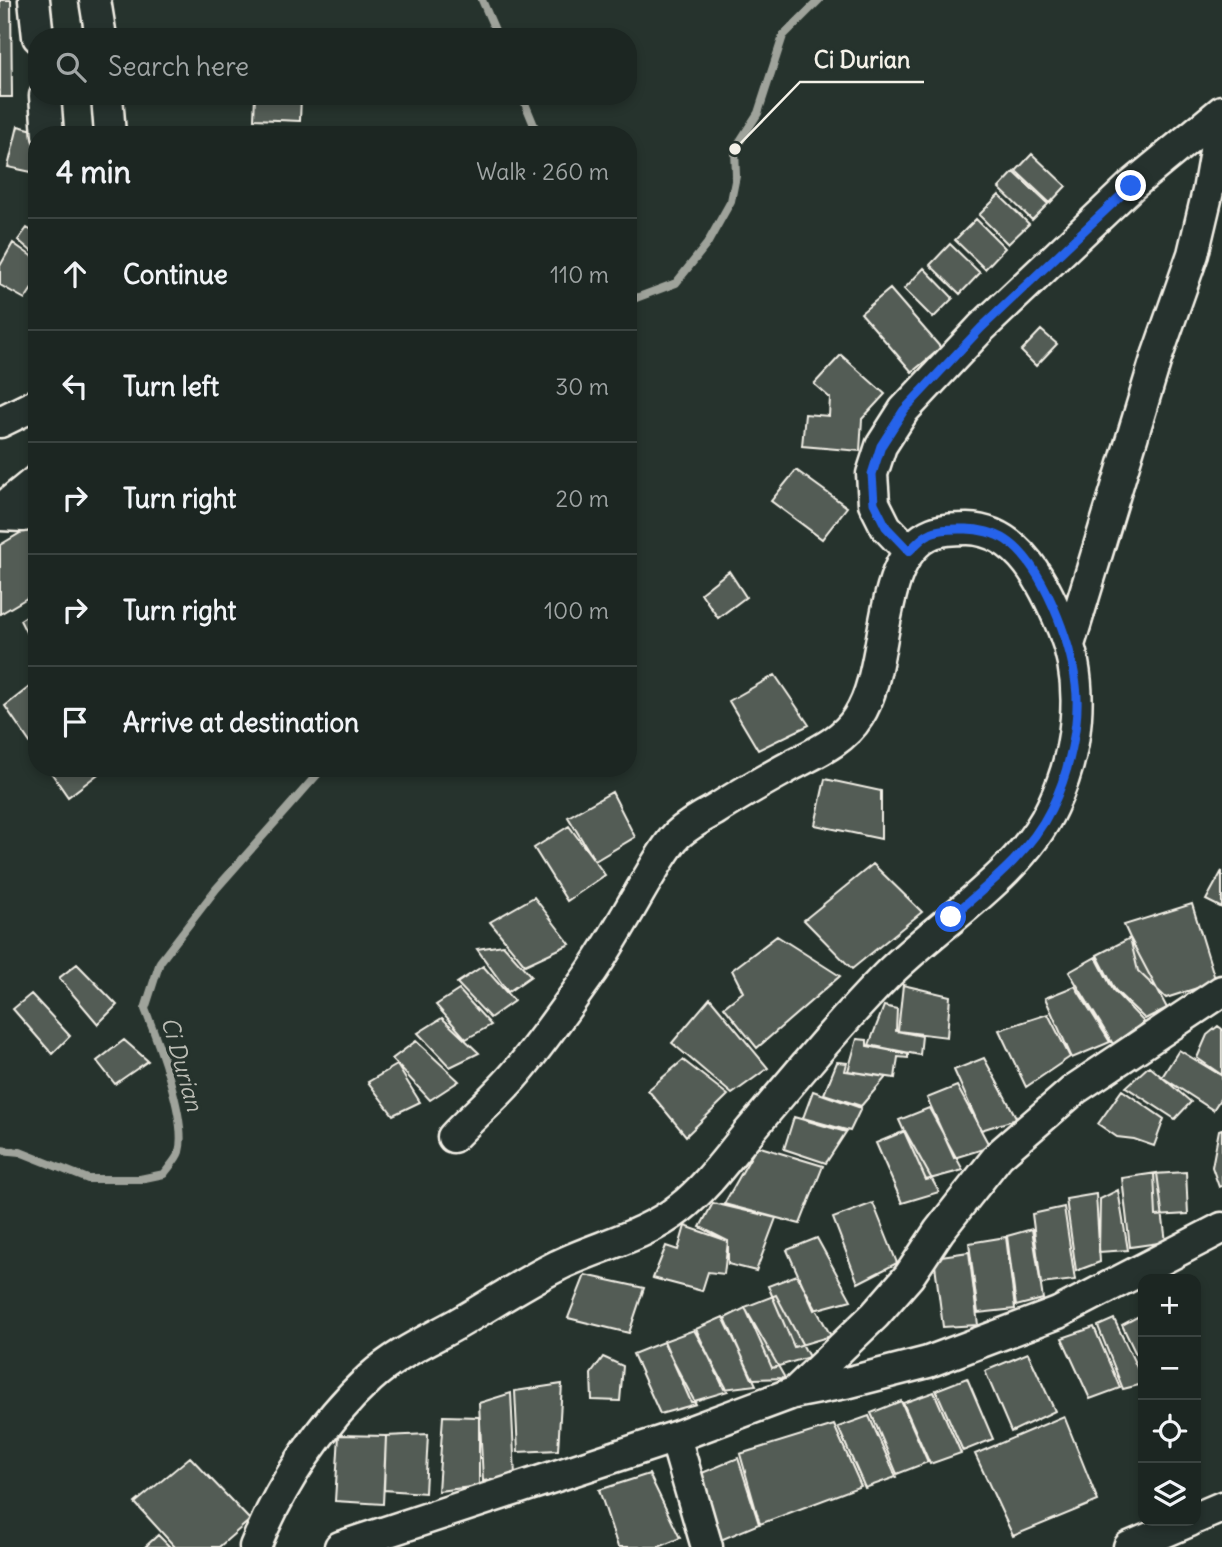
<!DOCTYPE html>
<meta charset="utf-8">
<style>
body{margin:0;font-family:Delius,sans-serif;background:#252e2a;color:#f1f3f6}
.controls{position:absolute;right:21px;bottom:21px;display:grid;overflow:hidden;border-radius:14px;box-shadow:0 4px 10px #0003}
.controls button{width:63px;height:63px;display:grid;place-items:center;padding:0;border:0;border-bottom:2px solid #3a4340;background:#1c2622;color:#f1f3f6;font:35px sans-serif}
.stop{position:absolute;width:21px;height:21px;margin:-16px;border:5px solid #2563eb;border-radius:50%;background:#fff}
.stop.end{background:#2563eb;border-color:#fff;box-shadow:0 2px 7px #0008}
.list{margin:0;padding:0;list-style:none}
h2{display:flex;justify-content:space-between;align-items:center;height:91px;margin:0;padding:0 28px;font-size:30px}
h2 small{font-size:23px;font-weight:400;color:#a0a5a5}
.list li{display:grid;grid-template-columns:46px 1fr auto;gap:21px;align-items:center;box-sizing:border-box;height:112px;padding:0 28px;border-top:2px solid #3a4340}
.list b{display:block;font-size:26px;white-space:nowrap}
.list em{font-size:23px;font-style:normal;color:#a0a5a5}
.icon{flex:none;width:38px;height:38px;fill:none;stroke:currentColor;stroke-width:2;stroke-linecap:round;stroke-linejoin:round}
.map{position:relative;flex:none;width:1222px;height:1547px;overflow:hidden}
.search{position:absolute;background:#1c2622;box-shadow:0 4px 10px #0003;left:28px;top:28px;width:609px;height:77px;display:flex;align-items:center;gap:18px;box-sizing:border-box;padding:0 24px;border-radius:28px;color:#a0a5a5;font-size:26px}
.panel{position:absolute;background:#1c2622;box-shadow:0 4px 10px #0003;left:28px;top:126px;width:609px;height:651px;border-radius:28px}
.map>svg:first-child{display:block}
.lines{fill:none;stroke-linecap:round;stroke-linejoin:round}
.stream{stroke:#9fa39b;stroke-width:8}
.building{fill:#525c55;stroke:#f4f1e8;stroke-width:2}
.minor-casing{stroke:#f4f1e8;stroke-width:35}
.minor{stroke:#26332d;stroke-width:30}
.route{stroke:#2563eb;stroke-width:9}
.labels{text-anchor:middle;stroke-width:6;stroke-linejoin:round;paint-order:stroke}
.water-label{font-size:23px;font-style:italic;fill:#bcbdb5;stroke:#26332d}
.leader{fill:none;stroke:#f4f1e8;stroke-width:2.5}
.callout-dot{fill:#f4f1e8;stroke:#26332d;stroke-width:2.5}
.callout-label{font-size:23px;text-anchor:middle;font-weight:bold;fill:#f4f1e8;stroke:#26332d;stroke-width:6;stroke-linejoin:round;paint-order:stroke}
</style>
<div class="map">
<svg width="1222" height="1547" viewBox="0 0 1222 1547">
<rect width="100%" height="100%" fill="#26332d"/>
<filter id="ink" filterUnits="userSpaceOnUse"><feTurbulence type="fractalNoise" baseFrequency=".0143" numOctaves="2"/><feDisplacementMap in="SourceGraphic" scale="14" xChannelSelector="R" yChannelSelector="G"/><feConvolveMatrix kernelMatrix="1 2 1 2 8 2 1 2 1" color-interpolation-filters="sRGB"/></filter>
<g filter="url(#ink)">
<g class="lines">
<!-- stream -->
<path class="stream" d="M482,0L498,37
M522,96L538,135
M628,301L676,283L707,244L731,201L736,176L735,149L758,113L783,36L819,0
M0,1150L20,1152L88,1179H140L164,1174C168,1168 177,1159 179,1152C188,1121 157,1039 145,1009L160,962L216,889L323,768"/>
</g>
<!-- building -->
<path class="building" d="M0,0H11L12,97H0Z
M255,96H301L300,121L254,119Z
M18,126L45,133L37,135L36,173L8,167Z
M1032,154L1066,186L1050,203L1016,171Z
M1014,172L1048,204L1032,220L999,188Z
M999,195L1029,224L1008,244L979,215Z
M976,219L1005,248L985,269L955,240Z
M27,228L37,234V256L18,240Z
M13,243L37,260V281L25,299L0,285V266Z
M950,244L980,273L960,294L930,265Z
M924,268L953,298L933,318L904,289Z
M890,289L941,348L912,372L861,313Z
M1041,330L1057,344L1036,366L1021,351Z
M841,355L885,394L862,419L860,451L802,446L805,414L829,416L830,398L814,384Z
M796,470L847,507L822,539L771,501Z
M32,526L37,536V592L0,614V545Z
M729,571L746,597L718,618L701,593Z
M37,609V654L20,620Z
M775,675L809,725L758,750L729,701Z
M37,681V753L5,706Z
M48,768H106L68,797Z
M825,779L881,791V839L815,825Z
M612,792L635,837L595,861L568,817Z
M569,826L605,875L567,901L534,848Z
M873,864L922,912L852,969L804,920Z
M1222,871V908L1206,900Z
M534,897L570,944L525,965L490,922Z
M1192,904L1216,982L1166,998L1138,971L1130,938L1124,925Z
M777,936L840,976L757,1048L724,1007L743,992L732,970Z
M1130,938L1167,1008L1145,1019L1115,990L1097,955Z
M503,945L531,976L508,992L477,949Z
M1096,957L1113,990L1144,1022L1113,1044L1069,972Z
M77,964L117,1005L98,1024L59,978Z
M483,966L514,1001L490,1018L457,983Z
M903,985L950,996L947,1037L898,1031Z
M1075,986L1110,1042L1072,1058L1045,998Z
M459,990L491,1025L466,1039L436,1005Z
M31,994L70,1036L52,1054L13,1009Z
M710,998L768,1068L732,1094L672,1043Z
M884,1006L897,1009L896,1031L922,1036L920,1055L869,1045Z
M1048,1014L1070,1057L1026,1087L999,1030Z
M442,1018L479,1053L450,1067L418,1033Z
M1218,1026L1222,1029V1075L1197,1058L1207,1035Z
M857,1039L867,1040V1046L908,1054V1058L898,1057L895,1078L848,1071Z
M124,1040L148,1061L115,1084L97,1061Z
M416,1041L459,1081L430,1100L392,1059Z
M1179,1050L1222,1076V1096L1213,1110L1162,1077Z
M984,1058L1017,1119L981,1130L954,1070Z
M683,1060L728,1095L686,1136L648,1090Z
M837,1062L847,1063L845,1071L886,1077L861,1106L824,1094Z
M397,1065L420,1102L393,1115L368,1082Z
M1149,1066L1191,1102L1175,1119L1126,1087Z
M957,1086L990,1147L954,1158L927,1098Z
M1122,1090L1164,1119L1154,1146L1134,1139L1117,1137L1098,1124Z
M813,1091L861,1108L850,1131L803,1118Z
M929,1108L963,1170L926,1180L899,1120Z
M794,1117L846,1132L826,1163L784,1149Z
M1222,1129V1186L1219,1187L1212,1167L1219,1130Z
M905,1131L939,1192L902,1203L876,1143Z
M757,1146L823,1166L800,1224L724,1204Z
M1186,1172L1188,1214L1156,1216L1154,1174Z
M1157,1173L1166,1242L1130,1247L1122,1178Z
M1118,1190L1128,1250L1099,1252L1100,1199Z
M1096,1194L1100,1262L1076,1271L1066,1199Z
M713,1203L776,1218L756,1271L728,1264V1241L700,1227Z
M873,1203L897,1263L858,1283L833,1218Z
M1064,1207L1075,1280L1041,1284L1032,1214Z
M685,1226L728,1241L724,1274L708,1272L702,1291L653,1278L666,1246L678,1250Z
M1032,1229L1043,1299L1016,1306L1007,1236Z
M1006,1237L1015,1309L978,1313L969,1243Z
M817,1238L851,1300L814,1310L787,1250Z
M969,1252L978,1325L943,1327L934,1257Z
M585,1275L644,1288L629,1333L568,1318Z
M797,1275L831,1336L794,1347L768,1286Z
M776,1295L809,1357L772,1368L745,1307Z
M745,1308L785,1378L752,1379L725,1318Z
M1143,1314V1369L1122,1325Z
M723,1317L756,1385L724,1389L696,1329Z
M1114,1319L1143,1380V1384L1123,1389L1098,1326Z
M1094,1327L1120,1388L1090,1399L1062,1338Z
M694,1330L728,1391L691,1402L664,1341Z
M663,1342L696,1404L660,1414L633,1354Z
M1028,1353L1055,1411L1011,1432L985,1371Z
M603,1357L623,1366L620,1401L592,1400L591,1374Z
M967,1378L993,1439L963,1451L936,1390Z
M562,1384L558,1450L518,1452L515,1391Z
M934,1392L961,1453L930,1464L903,1403Z
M511,1393L515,1476L483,1481L479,1403Z
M901,1401L928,1462L897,1474L871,1413Z
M443,1416L479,1417V1486L438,1491Z
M869,1416L896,1477L865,1488L838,1427Z
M1064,1416L1098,1501L1013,1536L975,1454Z
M834,1425L861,1486L760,1524L740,1454Z
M428,1434L425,1493L384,1490L386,1436Z
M339,1435L386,1436L383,1504L335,1501Z
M190,1457L250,1520L219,1547H175L135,1503Z
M738,1458L759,1524L716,1542L697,1475Z
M649,1474L680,1538L659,1547H618L599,1490Z
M158,1535L170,1547H145Z"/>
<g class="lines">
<defs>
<path id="minor" d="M34,0L38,37
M95,0L101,37
M45,96L48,135
M107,96L110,135
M0,422L37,404
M0,510L37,480
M0,515L23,516L37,512
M909,551L886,527L874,503L872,474L881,446L904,410L981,328L1131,186L1222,111
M1069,645L1156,359L1193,254L1208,191L1222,111
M794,1393L875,1315L909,1276L939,1231L999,1155L1075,1089L1222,991
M675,1437L707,1547
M1196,1518L1222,1507
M255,1547C280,1486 321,1423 370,1378C395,1355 428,1340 457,1324C490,1305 523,1283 557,1266C597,1246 644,1237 680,1208C707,1187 727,1158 749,1132C793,1080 837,1026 885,977C937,924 1021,875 1052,807C1078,753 1086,685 1063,629C1045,586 1020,530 967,529C956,529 943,529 933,533C875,556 891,668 858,717C844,740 817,752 794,764C767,779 741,793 715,810C702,817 688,825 677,835C664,849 655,867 645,883C628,912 611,943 592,971C568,1005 544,1040 517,1072C498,1095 474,1115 453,1137
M340,1547L675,1437L793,1393L850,1382L928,1362L1058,1313L1222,1228
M1129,1547L1190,1521"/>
</defs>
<!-- minor casing -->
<use href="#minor" class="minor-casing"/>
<!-- minor -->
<use href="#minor" class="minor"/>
</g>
</g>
<g class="lines" filter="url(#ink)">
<!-- route -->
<path class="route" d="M951,917C988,885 1029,854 1051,809C1068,776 1081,722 1076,685C1071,643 1043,564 1006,540C995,533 979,529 966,529C955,529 939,528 929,534C922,537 915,546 909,551L886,527L874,503L872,474L881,446L904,410L981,328L1131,186"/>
</g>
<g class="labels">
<!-- water labels -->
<g class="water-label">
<text transform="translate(182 1064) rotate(74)" y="8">Ci Durian</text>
</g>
</g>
<!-- callouts -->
<path class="leader" d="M735 149L800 82H924"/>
<circle class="callout-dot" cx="735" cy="149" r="7"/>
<g class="callout-label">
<text x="862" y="68">Ci Durian</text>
</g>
</svg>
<div class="controls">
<button>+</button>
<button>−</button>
<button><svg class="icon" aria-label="locate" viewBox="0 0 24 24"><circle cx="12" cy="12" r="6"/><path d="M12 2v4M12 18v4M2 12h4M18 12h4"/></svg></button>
<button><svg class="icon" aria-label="layers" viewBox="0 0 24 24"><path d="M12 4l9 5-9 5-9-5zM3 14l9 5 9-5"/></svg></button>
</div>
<div class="stop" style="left:951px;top:917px"></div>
<div class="stop end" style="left:1131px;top:186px"></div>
<div class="search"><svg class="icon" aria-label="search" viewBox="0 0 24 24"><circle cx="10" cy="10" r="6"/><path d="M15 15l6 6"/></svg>Search here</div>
<section class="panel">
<h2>4 min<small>Walk · 260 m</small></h2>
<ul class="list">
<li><svg class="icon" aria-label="ahead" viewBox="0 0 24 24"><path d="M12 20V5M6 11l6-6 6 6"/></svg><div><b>Continue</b></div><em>110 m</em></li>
<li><svg class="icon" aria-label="left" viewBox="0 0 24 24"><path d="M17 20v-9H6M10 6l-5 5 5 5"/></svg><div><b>Turn left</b></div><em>30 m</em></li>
<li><svg class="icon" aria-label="right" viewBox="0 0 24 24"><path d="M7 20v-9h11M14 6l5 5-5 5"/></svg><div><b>Turn right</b></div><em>20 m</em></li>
<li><svg class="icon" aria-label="right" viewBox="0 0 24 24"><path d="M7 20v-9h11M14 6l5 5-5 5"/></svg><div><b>Turn right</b></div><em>100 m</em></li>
<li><svg class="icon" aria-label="arrive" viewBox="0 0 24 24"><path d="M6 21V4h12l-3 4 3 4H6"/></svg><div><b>Arrive at destination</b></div></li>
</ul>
</section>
</div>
